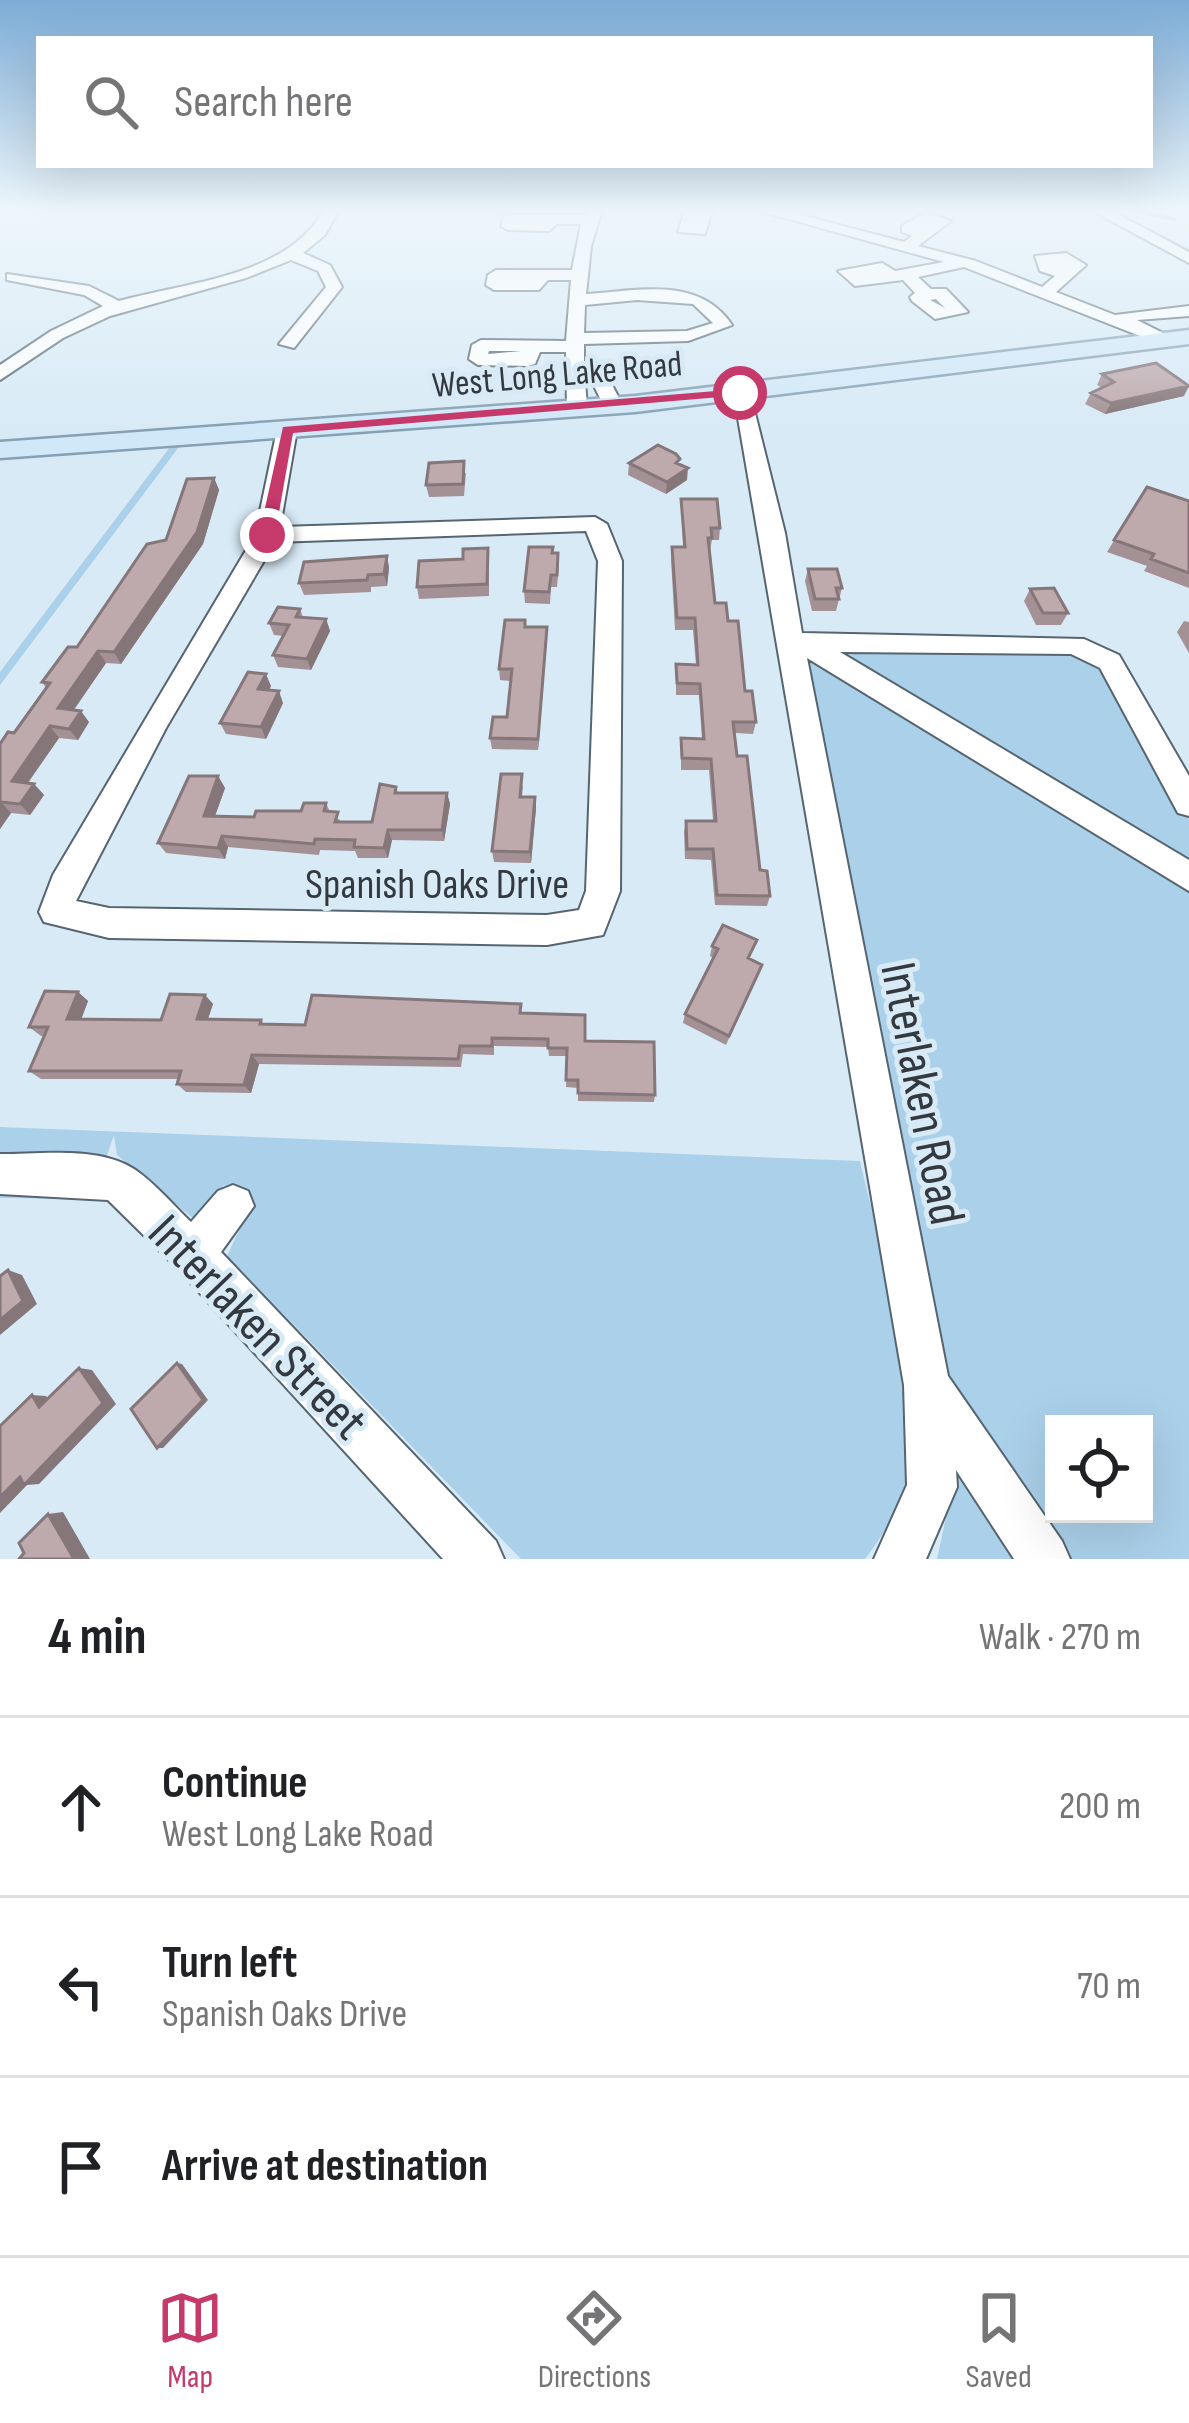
<!DOCTYPE html>
<meta charset="utf-8">
<style>
body{margin:0;font-family:"Sofia Sans Condensed",sans-serif;background:#f2f2f2;color:#202124}
.controls{position:absolute;right:36px;bottom:36px;display:grid;overflow:hidden;border-radius:0px;box-shadow:0 12px 48px #0002}
.controls button{width:108px;height:108px;display:grid;place-items:center;padding:0;border:0;border-bottom:3px solid #e0e0e0;background:#fff;color:#202124;font:60px sans-serif}
.stop{position:absolute;width:36px;height:36px;margin:-27px;border:9px solid #c5396b;border-radius:50%;background:#fff}
.stop.end{background:#c5396b;border-color:#fff;box-shadow:0 3px 12px #0008}
.list{margin:0;padding:0;list-style:none}
h2{display:flex;justify-content:space-between;align-items:center;height:156px;margin:0;padding:0 48px;font-size:51px}
h2 small{font-size:39px;font-weight:400;color:#757577}
.list li{display:grid;grid-template-columns:78px 1fr auto;gap:36px;align-items:center;box-sizing:border-box;height:180px;padding:0 48px;border-top:3px solid #e0e0e0}
.list b{display:block;font-size:45px;white-space:nowrap}
.list p{margin:0;font-size:39px;white-space:nowrap;color:#757577}
.list em{font-size:39px;font-style:normal;color:#757577}
.icon{flex:none;width:66px;height:66px;fill:none;stroke:currentColor;stroke-width:2;stroke-linecap:round;stroke-linejoin:round}
.map{position:relative;flex:none;width:1189px;height:1559px;overflow:hidden}
.search{position:absolute;background:#fff;box-shadow:0 12px 48px #0002;left:36px;right:36px;top:36px;height:132px;display:flex;align-items:center;gap:30px;box-sizing:border-box;padding:0 42px;border-radius:0px;color:#757577;font-size:45px}
.sheet{height:696px;background:#fff}
nav{display:flex;justify-content:space-around;align-items:center;box-sizing:border-box;height:168px;border-top:3px solid #e0e0e0;background:#fff;font-size:33px;color:#757577}
nav a{display:grid;justify-items:center;gap:6px}
nav .on{color:#c5396b}
.map>svg:first-child{display:block}
.green{fill:#abd0ea;fill-rule:evenodd}
.lines{fill:none;stroke-linecap:round;stroke-linejoin:round}
.stream{stroke:#658296;stroke-width:4.5}
.minor-casing{stroke:#566570;stroke-width:4}
.major-casing{stroke:#86a1b4;stroke-width:5}
.minor{fill:#fff;fill-rule:evenodd}
.major{fill:#d1e8f8;fill-rule:evenodd}
.wall{fill:#a39195}
.shaded-wall{fill:#857679}
.building{fill:#bea9ad;stroke:#857679;stroke-width:3}
.route{fill:#c5396b}
.labels{text-anchor:middle;stroke-width:10;stroke-linejoin:round;paint-order:stroke}
.far-street-label{font-size:36px;fill:#33393e;stroke:#d8eaf6}
.street-label{font-size:42px;fill:#33393e;stroke:#d8eaf6}
.near-street-label{font-size:51px;fill:#33393e;stroke:#d8eaf6}
</style>
<div class="map">
<svg width="1189" height="1559" viewBox="0 0 1189 1559">
<rect width="100%" height="100%" fill="#d8eaf6"/>
<!-- green -->
<path class="green" d="M170,447H179L0,685V672Z
M1060,649L1095,660L1189,820V867L855,666L849,656L861,650Z
M807,657L1189,890V1559H1063L954,1388L926,1306ZM1054,1424H1144V1514H1054Z
M0,1127L860,1161C878,1241 930,1412 906,1487C897,1513 881,1538 865,1559H521L227,1256L245,1218L247,1195L224,1185L195,1220L117,1155L114,1135L92,1199L0,1198Z
M957,1466L1022,1559H937Z"/>
<g class="lines">
<!-- stream -->
<path class="stream" d="M1134,210L1174,219"/>
<defs>
<path id="minor" d="M324,210H339L325,235L303,253L330,265L342,287L294,348L279,344L326,287L318,271L291,260L246,278L110,316L63,338L0,380V365L51,331L103,306L84,295L7,280V274L89,286L119,301C186,282 287,277 324,210Z
M588,210H602L591,246L586,294C637,291 699,275 732,325L688,341L584,344V362L609,379L623,406L606,410L594,386L585,380L587,409L577,415L567,409L566,352H540L535,364L528,366L478,365L469,359L472,345L481,340L566,341L571,280H548L539,290H494L486,285L488,275L496,270H572L581,224H557L549,231L508,230L501,226L505,215H585ZM637,300L693,304L713,323L687,331L584,333L585,305ZM489,351H521L488,354Z
M685,210L712,211L705,234L678,232Z
M756,210H782L904,242L912,236L902,232V226L927,212L951,221L918,246L976,261L1042,287L1055,276L1040,271L1035,256L1066,253L1086,265L1056,292L1115,315L1189,306V316L1137,320L1169,336L1172,340L1163,345L964,267L918,277L931,289H946L968,312L935,319L912,301L910,297L915,293L903,280L855,286L838,271L882,263L895,271L944,262ZM936,299L945,308L930,300Z
M1091,210H1110L1189,252V263Z
M733,389L750,393L785,533L802,633L1084,639L1119,655L1189,776V816L1178,813L1100,668L1071,654L840,652L1189,860V891L807,658L948,1376L1062,1541L1070,1559H1014L956,1470L957,1487L926,1559H874L907,1485L904,1385Z
M287,424L297,430L280,527L595,517L607,524L622,561L620,891L603,935L547,945L109,938L44,922L39,912L53,875L255,535L277,430ZM586,531L598,561L586,891L579,910L547,915L109,908L76,901L166,728L275,542Z
M0,1154C40,1154 99,1146 134,1169C155,1183 173,1205 191,1222L218,1191L233,1185L248,1191L254,1206L221,1252L496,1541L504,1559H443L177,1268L108,1200L0,1194Z"/>
<path id="major" d="M1189,330V344L635,412L0,458V442L635,396Z"/>
</defs>
<!-- minor casing -->
<use href="#minor" class="minor-casing"/>
<!-- major casing -->
<use href="#major" class="major-casing"/>
<!-- minor -->
<use href="#minor" class="minor"/>
<!-- major -->
<use href="#major" class="major"/>
</g>
<!-- wall -->
<path class="wall" d="M1102,374L1184,396L1105,414L1085,404L1091,393L1102,388L1097,385Z
M629,463L680,465L687,480L666,494L628,475Z
M466,473L464,496L429,497L426,485Z
M214,478L219,490L203,544L121,664L106,663L73,710L89,722L78,740L59,738L28,783L34,784L44,795L30,815L11,813L0,829V744L14,733L46,688L42,682L77,647L166,540Z
M1147,487L1189,501V588L1144,571L1147,566L1107,552Z
M681,499L720,528L719,540H712L710,550L715,603L728,621L745,691L756,722L753,734L735,733L737,756L760,870L770,896L767,906L715,905L711,860L685,859L684,832L686,821H713L709,770H681V738L702,739L699,695H676V664L696,665L693,630H675L671,559L672,547H683Z
M553,553H558L559,565L557,587H551L550,604L525,603L524,591Z
M387,556L389,568L387,586L371,587V592L304,595L299,583Z
M489,560V596L419,599L417,587Z
M808,569L842,588L836,611H812L805,581Z
M1030,589L1068,613L1061,625H1036L1024,601Z
M300,609L303,617L326,619L330,631L311,670L278,667L273,655L283,636L274,635L269,623Z
M1184,621L1189,622V653L1177,632Z
M526,627H547L538,750L492,749L490,738L507,717L511,681L500,680L499,669Z
M271,686L269,690L283,703L266,739L226,734L220,723Z
M218,776L225,788L215,816L254,817L301,811L326,803L330,812L342,822H372L396,787L398,793H447L450,804L444,841L392,840L388,858H358L355,851L320,850L319,855L228,847L225,859L166,853L158,843Z
M523,785L522,797H535L536,808L531,863L494,862L492,851Z
M712,946L753,950L749,959L762,965L726,1045L683,1023L685,1014L713,958L710,956Z
M78,992L88,1001L81,1019L161,1020L205,995L213,1004L208,1019L261,1020L264,1024L305,1025L522,1013L585,1041L655,1095L654,1102L578,1101V1088L566,1087L567,1056H549L548,1047L494,1046V1055L463,1054L461,1067L259,1064L251,1093L186,1092L177,1084L178,1079H41L29,1071L45,1036H41L29,1027Z"/>
<!-- shaded-wall -->
<path class="shaded-wall" d="M1189,386L1184,396L1105,414L1111,403Z
M688,468L687,480L666,494L667,482Z
M214,478L219,490L203,544L121,664L114,652Z
M387,556L389,568L387,586L384,574Z
M326,619L330,631L311,670L307,659Z
M547,627V639L538,750V739Z
M98,651L106,663L67,720L58,708Z
M266,674L271,686L264,701L258,689Z
M279,691L283,703L266,739L261,727Z
M81,711L89,722L78,740L69,729Z
M50,726L59,738L21,792L12,781Z
M218,776L225,788L211,827L204,816Z
M34,784L44,795L30,815L20,804Z
M447,793L450,804L444,841L442,830Z
M535,797L536,808L531,863L530,852Z
M1,802L11,813L0,829V803Z
M388,830L392,840L388,858L384,848Z
M222,836L228,847L225,859L218,848Z
M78,992L88,1001L78,1028L67,1019Z
M205,995L213,1004L205,1027L197,1019Z
M252,1055L259,1064L251,1093L244,1085Z
M8,1270L22,1275L37,1304L0,1335V1320Z
M177,1363L182,1364L208,1400L163,1448H157Z
M79,1368L92,1370L116,1404L39,1484L27,1485L0,1513V1497Z
M32,1395L46,1396L54,1409L39,1407Z
M63,1512L90,1559H74L48,1514Z"/>
<!-- building -->
<path class="building" d="M1156,363L1189,386L1111,403L1091,393L1114,382L1102,374Z
M658,445L676,454L680,459L676,463L688,468L667,482L629,463Z
M464,461L463,484L426,485L429,463Z
M214,478L197,532L114,652L98,651L58,708L81,711L69,729L50,726L12,781L34,784L20,804L1,802L0,803V744L8,732L14,733L50,683L42,682L68,647H77L147,544L166,540L187,479Z
M1147,487L1189,501V573L1151,559L1154,554L1114,540Z
M681,499H717L720,528H711L712,538H708L715,603H726L728,621H738L745,691H752L756,722H733L737,756H747L760,870L767,871L770,896L717,895L713,849H687L686,821H716L711,759L682,758L681,738L704,739L700,684L677,683L676,664L698,665L695,618H677L672,547H685Z
M529,547H553L552,553H558L557,575H551L549,592L524,591Z
M488,548L487,584L417,587L419,561L463,559V549Z
M387,556L384,574L368,575L367,580L299,583L304,562Z
M808,569H837L842,588H836L839,599H815Z
M1054,588L1068,613H1043L1030,589Z
M278,607L300,609L296,617L326,619L307,659L273,655L289,625L269,623Z
M505,620H525V627H547L538,739L490,738L493,717H507L512,669H499Z
M248,672L266,674L258,689L279,691L261,727L220,723Z
M501,774H522L520,797H535L530,852L492,851Z
M189,776H218L204,816L254,817L256,811H301L304,803H326L324,811L338,812L335,822H372L380,784L396,787L395,793H447L442,830H388L384,848L354,847L355,840L315,839L314,844L222,836L218,848L158,843Z
M723,925L757,940L748,958L762,965L729,1036L685,1014L718,949L712,946Z
M45,991L78,992L67,1019L161,1020L170,994L205,995L197,1019L261,1020L260,1024L305,1025L312,995L521,1004L520,1013L585,1015V1041L654,1042L655,1095L578,1093V1080H566L567,1048H548V1039L492,1038V1046H460L458,1059L252,1055L244,1085L177,1084L181,1071H29L48,1027H29Z
M8,1270L23,1301L0,1320V1276Z
M177,1363L203,1400L157,1448L131,1409Z
M79,1368L103,1403L24,1485L20,1477L0,1497V1426L32,1395L39,1407Z
M48,1514L74,1559H19L24,1553L19,1543Z"/>
<!-- sky -->
<linearGradient id="sky" x2="0" y2="1"><stop stop-color="#7cacd6"/><stop offset="0.49" stop-color="#edf6fb"/><stop offset="1" stop-color="#edf6fb" stop-opacity="0"/></linearGradient>
<rect width="1189" height="429" fill="url(#sky)"/>
<!-- route -->
<path class="route" d="M740,389L744,395L293,433L275,535L267,539L259,535L283,427Z"/>
<g class="labels">
<!-- far-street labels -->
<g class="far-street-label">
<text transform="translate(557 373) rotate(-5)" y="13">West Long Lake Road</text>
</g>
<!-- street labels -->
<g class="street-label">
<text x="437" y="898">Spanish Oaks Drive</text>
</g>
<!-- near-street labels -->
<g class="near-street-label">
<text transform="translate(924 1093) rotate(79)" y="18">Interlaken Road</text>
<text transform="translate(259 1326) rotate(46)" y="18">Interlaken Street</text>
</g>
</g>
</svg>
<div class="controls">
<button><svg class="icon" aria-label="locate" viewBox="0 0 24 24"><circle cx="12" cy="12" r="6"/><path d="M12 2v4M12 18v4M2 12h4M18 12h4"/></svg></button>
</div>
<div class="stop" style="left:740px;top:393px"></div>
<div class="stop end" style="left:267px;top:535px"></div>
<div class="search"><svg class="icon" aria-label="search" viewBox="0 0 24 24"><circle cx="10" cy="10" r="6"/><path d="M15 15l6 6"/></svg>Search here</div>
</div>
<section class="sheet">
<h2>4 min<small>Walk · 270 m</small></h2>
<ul class="list">
<li><svg class="icon" aria-label="ahead" viewBox="0 0 24 24"><path d="M12 20V5M6 11l6-6 6 6"/></svg><div><b>Continue</b><p>West Long Lake Road</p></div><em>200 m</em></li>
<li><svg class="icon" aria-label="left" viewBox="0 0 24 24"><path d="M17 20v-9H6M10 6l-5 5 5 5"/></svg><div><b>Turn left</b><p>Spanish Oaks Drive</p></div><em>70 m</em></li>
<li><svg class="icon" aria-label="arrive" viewBox="0 0 24 24"><path d="M6 21V4h12l-3 4 3 4H6"/></svg><div><b>Arrive at destination</b></div></li>
</ul>
</section>
<nav>
<a class="on"><svg class="icon" aria-label="map" viewBox="0 0 24 24"><path d="M3 6l6-2 6 2 6-2v14l-6 2-6-2-6 2zM9 4v14M15 6v14"/></svg>Map</a>
<a><svg class="icon" aria-label="directions" viewBox="0 0 24 24"><path d="M12 3l9 9-9 9-9-9zM9 14v-3h6M13 9l2 2-2 2"/></svg>Directions</a>
<a><svg class="icon" aria-label="saved" viewBox="0 0 24 24"><path d="M7 4h10v16l-5-4-5 4z"/></svg>Saved</a>
</nav>
